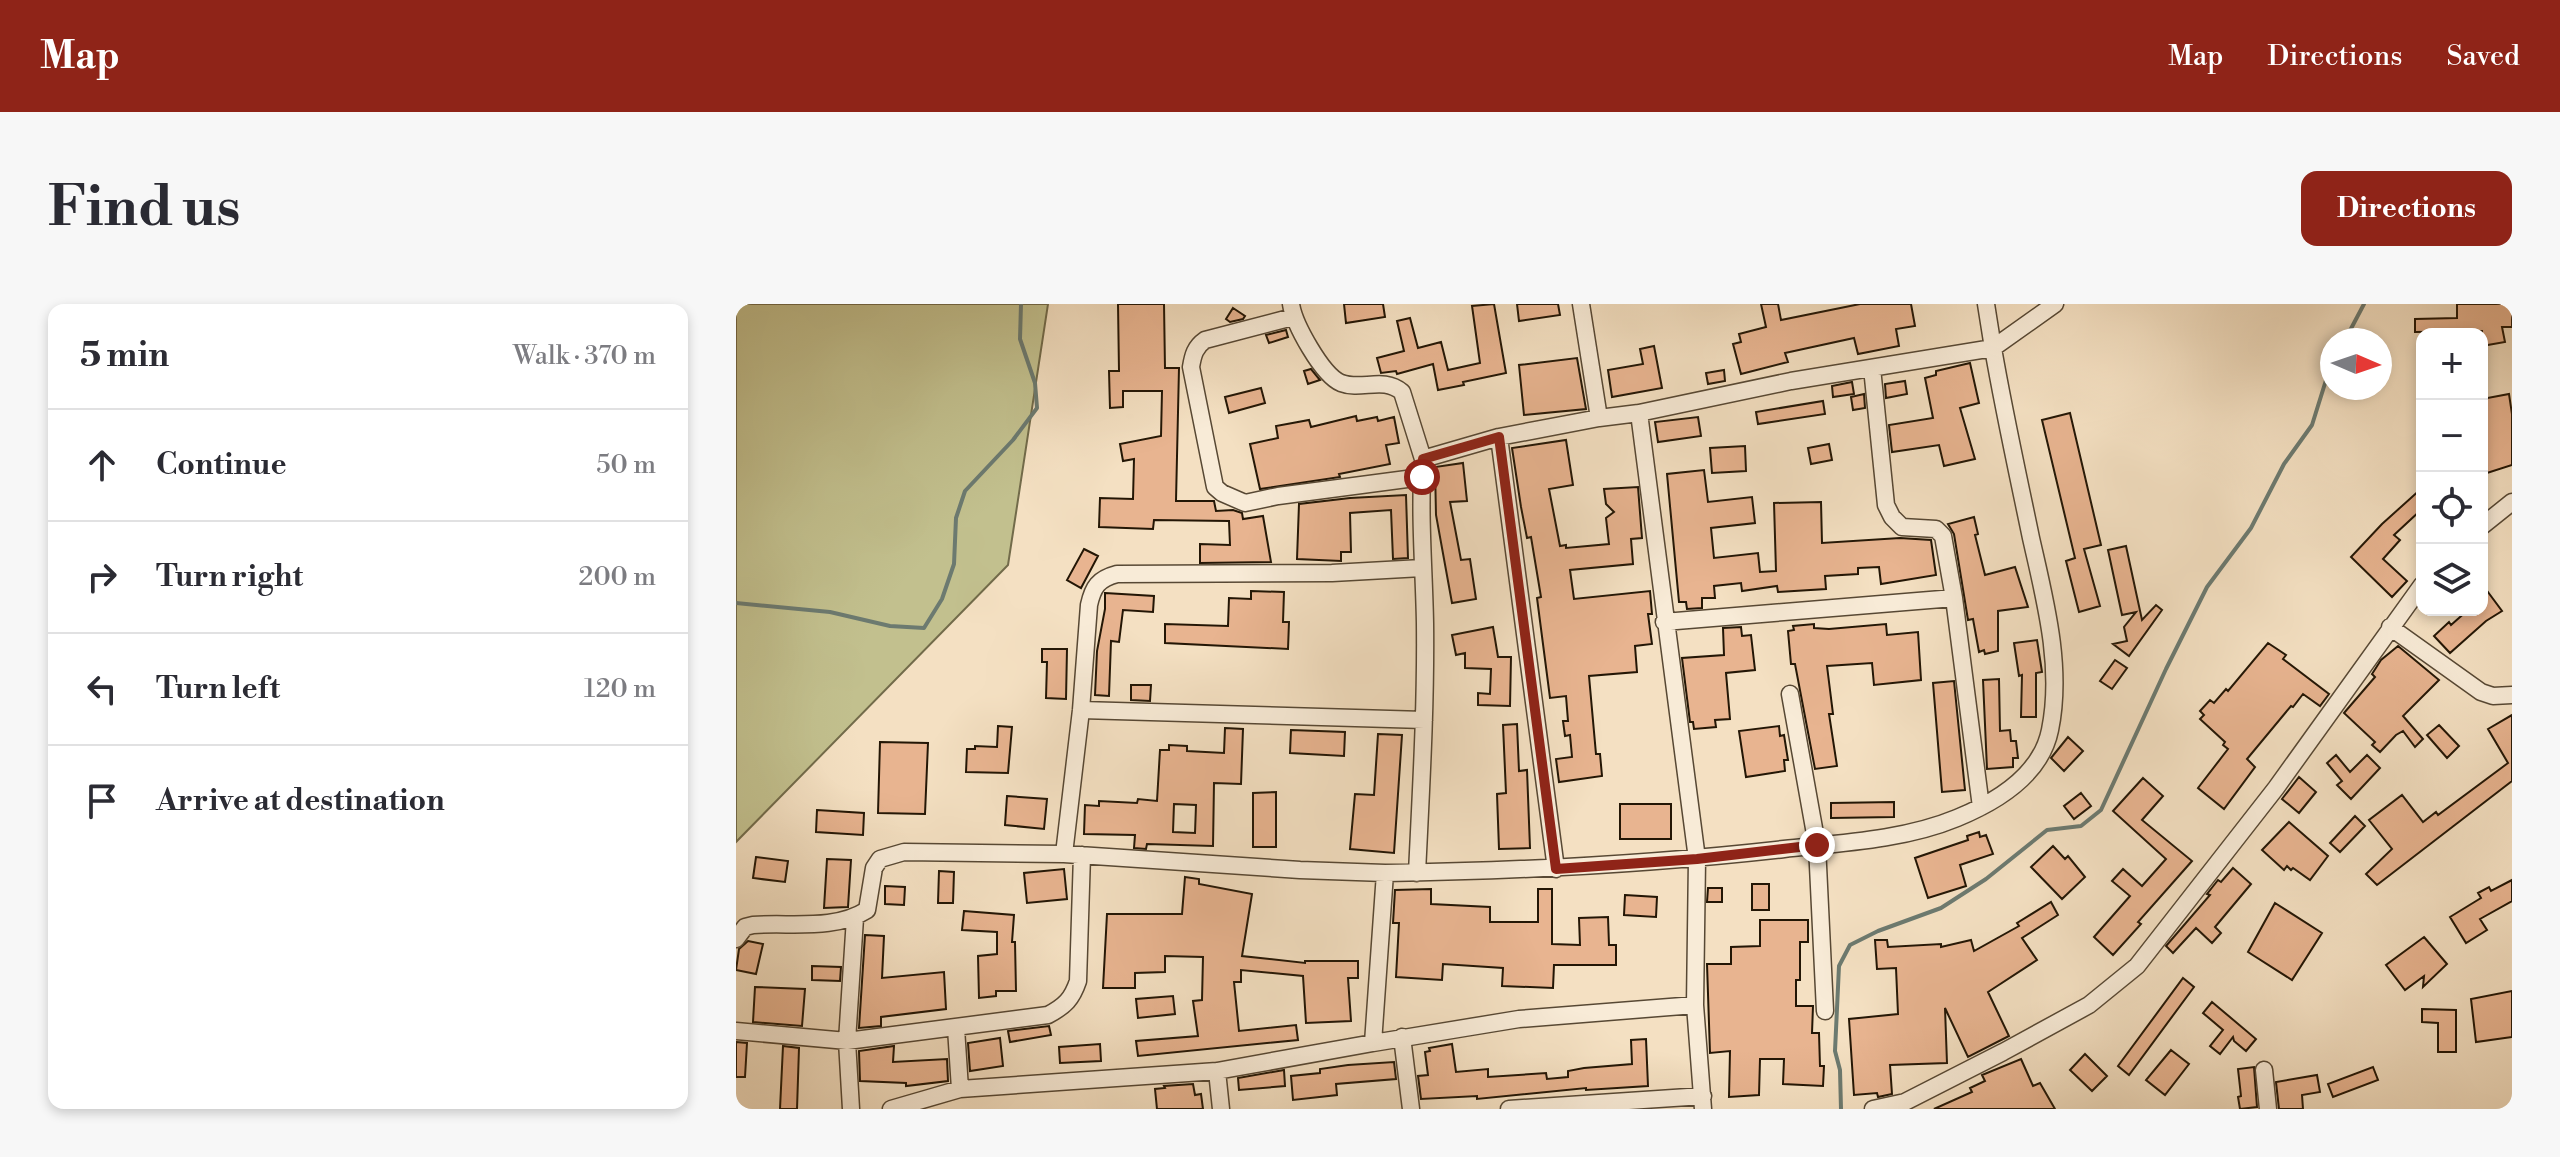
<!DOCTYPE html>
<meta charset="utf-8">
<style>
body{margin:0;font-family:"Libre Bodoni",serif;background:#f7f7f7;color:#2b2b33}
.controls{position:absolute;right:24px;top:24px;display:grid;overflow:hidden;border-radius:16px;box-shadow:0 4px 12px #0003}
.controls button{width:72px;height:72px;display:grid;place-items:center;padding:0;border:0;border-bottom:2px solid #e1e1e2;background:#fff;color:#2b2b33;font:40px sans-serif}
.compass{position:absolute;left:1584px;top:24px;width:72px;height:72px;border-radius:50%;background:#fff;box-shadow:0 4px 12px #0003;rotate:92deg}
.stop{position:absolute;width:24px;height:24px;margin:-18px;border:6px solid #8f2418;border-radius:50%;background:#fff}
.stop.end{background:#8f2418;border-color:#fff;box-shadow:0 2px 8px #0008}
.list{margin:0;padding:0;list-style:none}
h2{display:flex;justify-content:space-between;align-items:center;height:104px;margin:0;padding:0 32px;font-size:34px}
h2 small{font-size:26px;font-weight:400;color:#7c7c81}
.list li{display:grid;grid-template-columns:52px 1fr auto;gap:24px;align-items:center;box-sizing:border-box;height:112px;padding:0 32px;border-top:2px solid #e1e1e2}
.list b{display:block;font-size:30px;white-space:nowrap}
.list em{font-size:26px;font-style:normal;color:#7c7c81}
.icon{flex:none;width:44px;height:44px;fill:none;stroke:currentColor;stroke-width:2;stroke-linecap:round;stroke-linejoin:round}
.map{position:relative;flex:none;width:1776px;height:805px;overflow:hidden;border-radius:16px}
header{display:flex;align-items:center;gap:48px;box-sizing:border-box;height:112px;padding:0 40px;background:#8f2418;color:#fff}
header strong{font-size:38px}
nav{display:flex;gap:44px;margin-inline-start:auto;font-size:28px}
.intro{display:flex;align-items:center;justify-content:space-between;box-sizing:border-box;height:192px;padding:0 48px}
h1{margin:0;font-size:56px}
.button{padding:20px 36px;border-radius:16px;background:#8f2418;color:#fff;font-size:28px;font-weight:700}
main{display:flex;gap:48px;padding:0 48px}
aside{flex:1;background:#fff;border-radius:16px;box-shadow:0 4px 12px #0003}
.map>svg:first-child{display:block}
.green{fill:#c2c08e;stroke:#726b4a;stroke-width:2}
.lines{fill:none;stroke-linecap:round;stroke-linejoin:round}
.stream{stroke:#6c7a70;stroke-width:4}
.building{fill:#e8b490;stroke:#231605;stroke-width:2;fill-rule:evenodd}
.street-casing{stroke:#574834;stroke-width:19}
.street{stroke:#f8ebd7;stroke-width:16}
.route{stroke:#8f2418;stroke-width:10}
</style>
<header>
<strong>Map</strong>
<nav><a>Map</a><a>Directions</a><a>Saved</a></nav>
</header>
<div class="intro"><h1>Find us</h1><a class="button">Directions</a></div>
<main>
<aside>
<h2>5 min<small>Walk · 370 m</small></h2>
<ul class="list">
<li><svg class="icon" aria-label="ahead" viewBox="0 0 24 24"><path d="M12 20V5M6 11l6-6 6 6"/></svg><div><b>Continue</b></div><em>50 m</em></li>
<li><svg class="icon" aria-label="right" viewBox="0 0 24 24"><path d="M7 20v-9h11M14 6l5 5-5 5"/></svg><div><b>Turn right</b></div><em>200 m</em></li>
<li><svg class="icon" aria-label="left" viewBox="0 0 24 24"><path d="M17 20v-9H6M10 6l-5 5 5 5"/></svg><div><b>Turn left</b></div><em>120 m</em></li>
<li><svg class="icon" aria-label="arrive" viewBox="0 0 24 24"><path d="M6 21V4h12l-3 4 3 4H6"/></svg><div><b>Arrive at destination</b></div></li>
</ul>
</aside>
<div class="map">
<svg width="1776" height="805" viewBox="0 0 1776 805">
<rect width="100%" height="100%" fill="#f4e0c2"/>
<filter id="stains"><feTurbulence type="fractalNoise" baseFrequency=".0025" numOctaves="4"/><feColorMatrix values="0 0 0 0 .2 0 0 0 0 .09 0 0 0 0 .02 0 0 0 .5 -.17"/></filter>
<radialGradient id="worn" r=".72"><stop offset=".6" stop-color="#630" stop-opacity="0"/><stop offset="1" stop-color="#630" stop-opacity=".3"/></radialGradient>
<!-- green -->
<path class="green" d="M0,0H312L272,261L0,538Z"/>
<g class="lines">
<!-- stream -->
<path class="stream" d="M1609,36L1628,0
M0,299L94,308L154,322L188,324L206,295L218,260L220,214L229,187L277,136L301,104L299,79L284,35L285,0
M1105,805L1104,766L1099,747L1103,662L1114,641L1142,627L1205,604L1250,575L1311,526L1345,522L1365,506L1430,365L1471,283L1515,224L1548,160L1576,121L1596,57"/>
</g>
<!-- building -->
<path class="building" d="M382,0H428L429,64H443L440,197H478L480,207L497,206L506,209L507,215L527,212L535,258L464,259V240L494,241L493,217L418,216L417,225L363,223L364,194L397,195L398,155L387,157L384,140L425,132L426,87H387V103L374,104L373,67H383Z
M608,0H647L649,13L610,19Z
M758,0L770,69L727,78L728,81L702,86L697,60L661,70L660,67L645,69L641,54L668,47L661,17L674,14L682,44L705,38L712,66L744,59L736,2Z
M781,0H822L824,11L783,17Z
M1025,0H1042L1045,16L1124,0H1175L1179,22L1160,25L1163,42L1122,50L1118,34L1049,49L1052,58L1005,70L997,40L1005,38L1003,30L1030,23Z
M1721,0H1776V23H1766L1769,38L1746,42V27L1679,28V15L1721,14Z
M497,4L509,12L507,15L494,18L490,15Z
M550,26L552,33L533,39L530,31Z
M918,42L926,84L876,93L872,66L907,60L904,45Z
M841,54L850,105L788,111L783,61Z
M1234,59L1243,99L1224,104L1239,155L1208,162L1203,141L1156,148L1153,121L1197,114L1189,74L1200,71V67Z
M575,65L584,76L572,80L568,67Z
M988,66L989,77L972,80L970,69Z
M1169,77L1171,90L1150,94L1149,80Z
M1116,78L1118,90L1097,93L1096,82Z
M525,84L529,99L493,109L489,93Z
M1128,90L1129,104L1117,106L1115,93Z
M1773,90L1776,110V161L1751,169L1746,153V95Z
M1087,97L1089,110L1022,120L1020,108Z
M1334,109L1365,241L1348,245L1364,302L1343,308L1330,257L1339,254L1306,116Z
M620,112L621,117L641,113L642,117L658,113L663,139L650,141L654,160L603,170L604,173L524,185L514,140L542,134L540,122L573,116L575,123Z
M962,113L965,132L922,138L919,118Z
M830,136L837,181L813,185L824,242L830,241V244L873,240L870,214L878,208L870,200L868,185L902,183L906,234L895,235L897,260L834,266L838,295L914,287L916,310H912L916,340L899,342L901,368L853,372L860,450H864L866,472L823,478L820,455L836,453L834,431L829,432L827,417H832L830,392L814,394L801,294L805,293L795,233L791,234L785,203L776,144Z
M1093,140L1096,156L1075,160L1072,144Z
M1009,142L1010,167L976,169L974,144Z
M727,159L731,197L714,198L725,256L734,255L740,295L716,299L700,211L699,163Z
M968,166L972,198L1016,193L1019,219L975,224L978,254L1022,249L1024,268L1040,267L1038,199L1085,198L1086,239L1164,234L1195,236L1200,271L1145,280L1143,263L1122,264V270L1089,272L1090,285L1042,288L1041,282L1006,287L1005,279L978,282L979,294H966V304L951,305L950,298H943L931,170Z
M1686,184V205L1658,231L1664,236L1647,255L1671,277L1656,293L1615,253L1646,220Z
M670,191L672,254L657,255L655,206L614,209L615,248H605V257L561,255L563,200L614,194Z
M1238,213L1242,230L1239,231L1249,271L1279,263L1292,303L1262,307V347L1249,350L1248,346L1243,348L1237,315L1232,316L1218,230L1212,220Z
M1390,242L1406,316L1420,301L1426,306L1393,352L1377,340L1391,337L1388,323L1400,308L1386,311L1372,246Z
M348,245L362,252L345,284L331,276Z
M1746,280L1766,307L1750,317L1714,349L1698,332L1713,318L1715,321L1732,306H1746Z
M515,287L548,288L547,318H553L552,345L429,339V320L492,322L493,294L515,295Z
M369,289L418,292L417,308L387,306L383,338L375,337L373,392L359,391L361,347L369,305Z
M1078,320V324L1093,325L1150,320L1151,331L1182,328L1185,376L1138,381L1136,359L1091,362L1097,410H1093L1101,462L1079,465L1059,360H1055L1052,327L1058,326L1057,322Z
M757,323L762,353H775L774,402L742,401V389L754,390L755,365L729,364V349L720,351L716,331Z
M1005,323L1006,332L1015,331L1019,366L990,369L994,415L979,416L980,423L958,425L957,418H954L946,354L988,351L987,324Z
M1301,336L1306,368L1300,369V413H1285L1286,371L1283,372L1278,339Z
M1532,339L1550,351L1547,355L1593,390L1584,402L1567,390L1557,403L1555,402L1511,455L1519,463L1488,505L1462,484L1492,445L1487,441L1489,438L1464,415L1468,411L1464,407L1474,396L1478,399L1490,385L1492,387Z
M1662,342L1703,376L1667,412L1687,435L1679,443L1667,427L1660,431L1644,448L1636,441L1639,438L1608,409L1639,373L1636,370L1645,356Z
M306,345H331L330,395L310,394L311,358H306Z
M1379,356L1391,364L1376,385L1364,377Z
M1263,375L1264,427L1274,426L1275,437H1280L1282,454H1277V463L1251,465L1247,376Z
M1218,377L1229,486L1206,488L1197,379Z
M395,381H415L414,397L395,396Z
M1776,411V477L1641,581L1630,570L1656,545L1633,516L1666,491L1687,518L1700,508L1702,511L1772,459L1752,425Z
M781,420L783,467L791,466L794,544L763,545L761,490L770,489L767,421Z
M1703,421L1723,442L1711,454L1691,431Z
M262,422L276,423L272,469L230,468L231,445H239V442L261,443Z
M1043,422L1044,432L1048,431L1052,456H1048L1049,467L1010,473L1003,427Z
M489,424L507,425L505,480L478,479L477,542L411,540L410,545L398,544L399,531L348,530L349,501L363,502V497L401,499L402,495L421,497L424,446H433V441L451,442V447L488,449ZM438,500L460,501L459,529L437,528Z
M555,426L609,428L608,452L554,449Z
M642,430L666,431L658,549L614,545L619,490L638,491Z
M1332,433L1347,447L1328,467L1315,454Z
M144,438L192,439L189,510L142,509Z
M1600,451L1614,468L1631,451L1644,464L1615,495L1601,481L1606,477L1591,459Z
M1563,473L1580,488L1563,509L1546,495Z
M1407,474L1427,492L1406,516L1456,557L1402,618L1405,620L1377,651L1358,633L1394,592L1376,577L1387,565L1406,582L1430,555L1377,507Z
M540,488V543H517V489Z
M1345,489L1355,502L1338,515L1328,502Z
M271,492L311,495L308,525L269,521Z
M1158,498V513L1095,514V499Z
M884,500H935V535H884Z
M81,506L128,509L127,531L80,528Z
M1619,512L1629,522L1604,548L1594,539Z
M1553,518L1592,552L1574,576L1557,564L1555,566L1551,562L1548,566L1526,546Z
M1243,528L1244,533L1250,531L1257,550L1224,561L1230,582L1192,594L1179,554L1232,536L1231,532Z
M1317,542L1329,555L1332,552L1349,573L1326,595L1295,563Z
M20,553L52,557L49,578L17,574Z
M91,555L115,556L112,603L88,604Z
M1497,564L1515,580L1479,623L1485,629L1476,639L1460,624L1437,649L1430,642L1474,591L1471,590L1482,576L1485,578Z
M328,565L331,595L291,599L288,569Z
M203,567L218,568L217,599H202Z
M449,573L463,575V580L516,590L506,652L569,659V657H622V674H612L615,717L570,719L567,672L505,666V678H498L503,727L560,721L562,736L402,752L400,737L462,732L457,697L466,696L467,653L429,652V668L399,669V684H367L371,610H446Z
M1776,576V597L1744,615L1751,626L1730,639L1714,613L1745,594L1742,589L1753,583L1755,587Z
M1016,580H1033V606H1016Z
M149,582L169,583L168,601L149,600Z
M972,584H986V598H971Z
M695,585V600L754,603V618H802V585H816V640L844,641L843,614L872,613L873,641H880V661H818L817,684L766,682L767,664L707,660L706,676L660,673L663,619H657L659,586Z
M889,591L921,593L920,613L888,611Z
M1315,598L1322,611L1286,634L1301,656L1252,688L1273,732L1232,753L1209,704L1211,759L1154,761L1156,790L1142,793L1141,789L1118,791L1113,715L1162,710L1160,664L1141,665L1139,636H1151L1152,643L1205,640V643L1235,636L1238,647L1283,622L1281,619Z
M1539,599L1586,629L1556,676L1512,648Z
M228,607L278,611L276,638H279L280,687H260V692L243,694L242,652L261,650V628L226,626Z
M1024,616H1072V638H1064V676H1060V702H1077L1076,729H1083L1084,762H1088L1087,782L1047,780L1048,755H1024L1023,791L993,793L994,747L974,749L971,660H995V643L1024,642Z
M129,631L148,632L146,674L208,668L210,705L145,713V722L123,724Z
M1688,633L1711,660L1687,683L1688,672L1669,686L1650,661Z
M12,637L27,640L20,670L0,666L3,645Z
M76,662L105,663L104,677L76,676Z
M1447,674L1458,683L1393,771L1382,762Z
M19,683L69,685L66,722L17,718Z
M1776,687V733L1740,738L1735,695Z
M437,692L439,710L402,714L400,695Z
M1476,698L1520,735L1510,747L1498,737L1497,733L1484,750L1474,742L1487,726L1467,709Z
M1686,705L1720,706V748H1702V719L1686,718Z
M313,722L315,731L274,738L272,727Z
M264,734L267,762L234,767L232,739Z
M910,735L912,782L850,786V784L741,795V792L685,795L682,772L692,771L689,748L694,747L693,744L716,740L720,768L752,765V773L810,769L811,775L832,773V767L848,764L896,760L895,736Z
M0,738L11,739L9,773H0Z
M364,740L365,757L324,759L323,743Z
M47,742L63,744L61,805H44Z
M158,742L157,758L211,755L212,777L170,782V779L124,777L123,747Z
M1435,746L1453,760L1429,791L1410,776Z
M1349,750L1371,772L1356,787L1334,766Z
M1285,755L1297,782L1304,779L1319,805H1198L1236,788L1234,784L1249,777L1246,771Z
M658,758L660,775L600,780L601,791L557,796L555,772L584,769V765L612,761Z
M1518,763L1521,803L1504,805L1502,793L1505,792L1502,765Z
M1637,763L1642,776L1597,793L1592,780Z
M548,766L549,782L503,786L502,774Z
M1581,771L1584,788L1566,791L1567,805H1543L1540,778Z
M457,780L459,791L465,790L467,805H421L419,785L429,784L428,782Z"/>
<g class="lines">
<defs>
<path id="street" d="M555,0C558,20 586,71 605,79C626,87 647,72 666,88L687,155
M845,0L863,114
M557,13L469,36C459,43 457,51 455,63L479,183L486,189L509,199L542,192L686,173
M1136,64L1150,201L1156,213L1166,223L1200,225L1207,232L1218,294L1245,503
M903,109L961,555L959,701L967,805
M1746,222L1776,198
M928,318L1218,294
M1654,323L1745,388L1757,392L1776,391
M1054,390L1081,541L1089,707
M345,406L688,416
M328,550L345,406L353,301C357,283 362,275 381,270L596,269L686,264
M820,565L763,133L863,114L903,109L1055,77L1257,44L1250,0
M681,569C685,485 690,402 689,319C688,264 683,210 687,155L763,133
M0,635L9,623L17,621C54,618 98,627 131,606L138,564L144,555L168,548L328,550L564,566L649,569
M220,724L224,785
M0,727L111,737L312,711C329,702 336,695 342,677L346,551
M666,733L675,805
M637,739L783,715L959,701
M1528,766L1532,805
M481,767L485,805
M115,805L111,737L119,614
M155,805L224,785L481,767L637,739L649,569C783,567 915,560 1048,545C1105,539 1168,536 1221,514C1260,498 1305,471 1314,426C1327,363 1309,296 1295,234C1282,171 1268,108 1257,44L1319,0
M773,805L967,792
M1137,805L1169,798L1267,748L1353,701L1401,662L1540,484L1686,281"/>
</defs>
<!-- street casing -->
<use href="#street" class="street-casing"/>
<!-- street -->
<use href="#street" class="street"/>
</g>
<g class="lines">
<!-- route -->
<path class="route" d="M686,173L687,155L763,133L820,565L961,555L1081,541"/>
</g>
<rect width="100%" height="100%" filter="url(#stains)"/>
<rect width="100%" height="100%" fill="url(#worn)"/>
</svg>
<div class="controls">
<button>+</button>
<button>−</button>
<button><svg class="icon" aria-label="locate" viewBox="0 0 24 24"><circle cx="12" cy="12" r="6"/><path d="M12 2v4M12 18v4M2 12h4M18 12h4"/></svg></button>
<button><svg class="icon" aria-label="layers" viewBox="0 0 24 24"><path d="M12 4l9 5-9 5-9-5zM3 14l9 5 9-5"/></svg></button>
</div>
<svg class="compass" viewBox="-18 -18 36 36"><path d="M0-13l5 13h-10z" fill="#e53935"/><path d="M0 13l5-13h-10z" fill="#7c7c81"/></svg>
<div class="stop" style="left:686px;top:173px"></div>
<div class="stop end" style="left:1081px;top:541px"></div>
</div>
</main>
